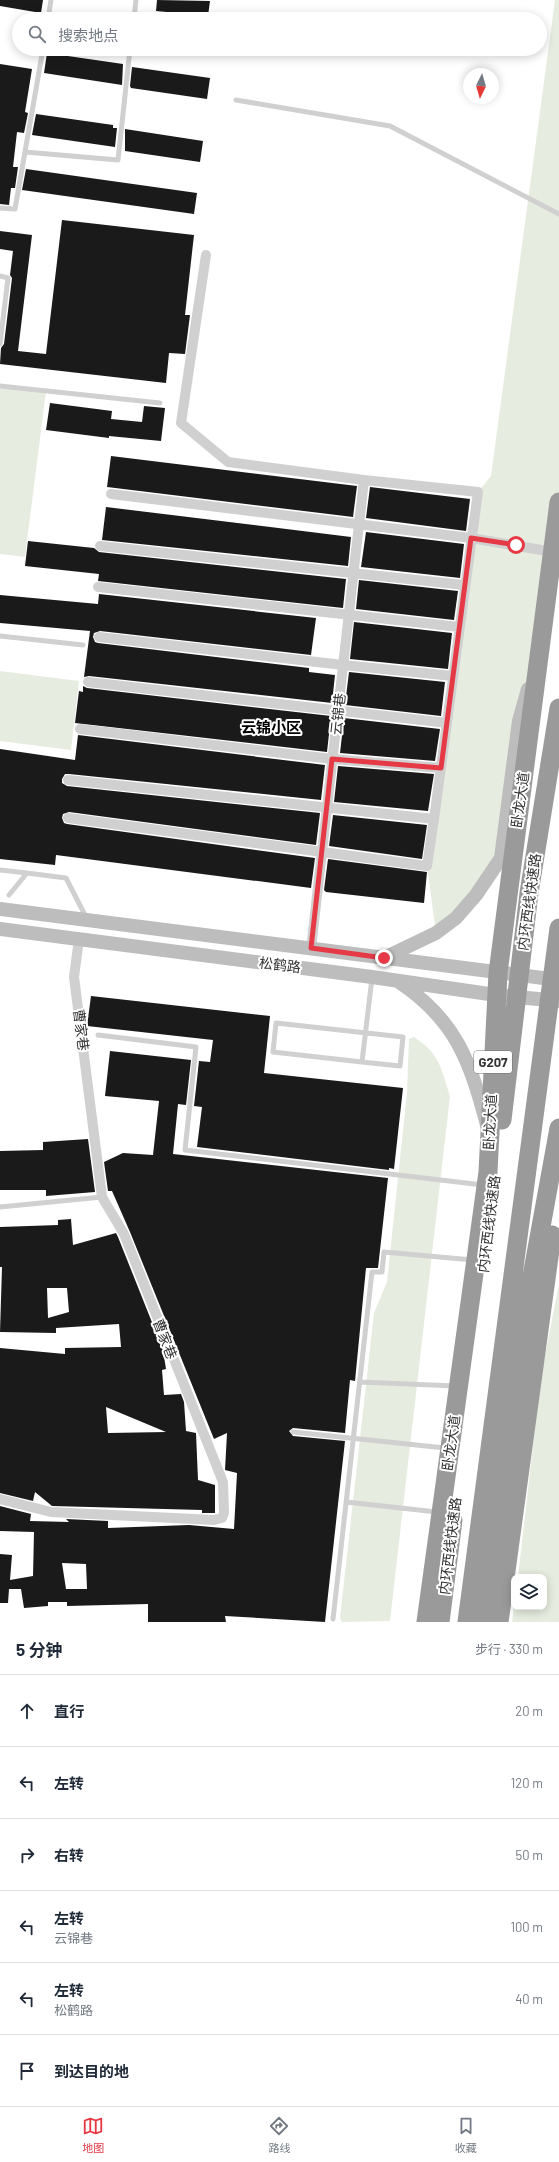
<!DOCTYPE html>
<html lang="zh">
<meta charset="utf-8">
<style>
body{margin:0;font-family:Barlow,"Noto Sans SC",sans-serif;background:#f6f6f7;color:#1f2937}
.controls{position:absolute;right:12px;bottom:12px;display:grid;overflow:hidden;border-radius:8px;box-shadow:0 2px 10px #0003}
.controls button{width:36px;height:36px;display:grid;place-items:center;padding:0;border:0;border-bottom:1px solid #e0e1e3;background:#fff;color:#1f2937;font:20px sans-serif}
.compass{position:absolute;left:463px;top:68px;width:36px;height:36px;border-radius:50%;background:#fff;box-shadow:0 2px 10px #0003;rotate:185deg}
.stop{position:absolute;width:12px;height:12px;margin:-9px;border:3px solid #e63946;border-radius:50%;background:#fff}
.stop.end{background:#e63946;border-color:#fff;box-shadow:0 1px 4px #0008}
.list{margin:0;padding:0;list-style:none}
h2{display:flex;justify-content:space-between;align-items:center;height:52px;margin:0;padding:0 16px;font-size:17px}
h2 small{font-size:13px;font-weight:400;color:#747a83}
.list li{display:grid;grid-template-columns:26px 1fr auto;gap:12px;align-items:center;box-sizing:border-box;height:72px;padding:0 16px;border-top:1px solid #e0e1e3}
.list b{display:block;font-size:15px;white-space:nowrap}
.list p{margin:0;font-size:13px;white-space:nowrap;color:#747a83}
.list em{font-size:13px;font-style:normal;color:#747a83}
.icon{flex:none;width:22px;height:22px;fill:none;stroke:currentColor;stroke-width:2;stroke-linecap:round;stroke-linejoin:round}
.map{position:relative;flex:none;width:559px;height:1622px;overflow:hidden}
.search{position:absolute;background:#fff;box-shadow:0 2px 10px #0003;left:12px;right:12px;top:12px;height:44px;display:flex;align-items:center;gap:10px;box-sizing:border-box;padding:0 14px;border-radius:22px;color:#747a83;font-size:15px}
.sheet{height:484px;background:#fff}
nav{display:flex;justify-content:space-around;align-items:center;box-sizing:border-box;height:56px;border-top:1px solid #e0e1e3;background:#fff;font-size:11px;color:#747a83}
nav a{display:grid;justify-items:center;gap:2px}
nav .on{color:#e63946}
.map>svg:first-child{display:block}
.green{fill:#e6ecdf}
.building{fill:#1a1a1a;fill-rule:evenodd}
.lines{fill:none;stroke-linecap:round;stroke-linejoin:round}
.lane{stroke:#d0d0d0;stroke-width:5}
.street{stroke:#d0d0d0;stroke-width:10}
.secondary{stroke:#bdbdbd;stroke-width:14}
.highway{stroke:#9a9a9a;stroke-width:19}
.route{stroke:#e63946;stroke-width:5}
.labels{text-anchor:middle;stroke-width:4;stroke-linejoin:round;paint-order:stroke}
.shield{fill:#fff;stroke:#707070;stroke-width:1}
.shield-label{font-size:13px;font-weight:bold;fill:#333}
.street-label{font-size:14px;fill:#333;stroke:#fff}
.neighbourhood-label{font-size:15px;font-weight:bold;fill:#000;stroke:#fff}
</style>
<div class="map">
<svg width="559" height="1622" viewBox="0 0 559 1622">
<rect width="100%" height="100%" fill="#fff"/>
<!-- green -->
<path class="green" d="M555,0H559V502L501,858L436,933L427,866L478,492L491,476Z
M0,386L46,391L25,557L0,554Z
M0,671L79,681L71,750L0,741Z
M414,1037C440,1054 441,1068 450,1096L390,1621L342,1622L340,1618L374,1313L387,1282L407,1093L409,1039Z
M559,1284V1622H512L514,1607H544V1577H518L541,1376Z"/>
<!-- building -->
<path class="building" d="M0,0H43L41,13L0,6Z
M157,0L210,1L208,16L156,11Z
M47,53L123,64L122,85L44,73Z
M0,64L32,69L25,112L28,113L24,133L17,132L13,167H18L15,188H11L9,205L0,204Z
M132,67L210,78L207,99L131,88L130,86Z
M36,114L113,125V128H117L115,147L32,135Z
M125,129L203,141L200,162L125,151Z
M26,169L197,193L194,214L22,190Z
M62,220L194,235L185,315H190L185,354L169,353L166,383L0,364L1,348L4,344L12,278L10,275L13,251L0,249V231L32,235L18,351L46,354Z
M50,403L112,411L111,419L142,422L144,406L165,408L161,441L109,436V438L46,430Z
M111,456L357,486L353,517L107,487Z
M370,487L470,499L466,531L366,518Z
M106,507L351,537L348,566L102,540Z
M366,532L464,544L460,578L361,567Z
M28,541L94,548L99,552L346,579L343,608L98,581L99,574L25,566Z
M359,580L458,591L454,620L356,609Z
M99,594L316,618L311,655L100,631L94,633L93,637L95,642L98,643L309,668V672L335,675L332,703L89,676L84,677L90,631L0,623V595L98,604Z
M354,622L452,633L448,669L350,659Z
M349,672L445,682L441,716L345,705Z
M83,686L87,688L331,716L327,752L75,723L79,691L83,692Z
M344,718L440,729L435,761L340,753Z
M78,735L325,765L321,800L69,774H65L62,779V783L67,786L320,813L316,845L69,812L63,814L62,818L64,823L67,824L315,858L311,888L56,855L55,865L0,859V749L75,760Z
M338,766L434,774L428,811L334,802Z
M333,815L427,825L422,859L329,846Z
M328,859L427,872L424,903L326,892L324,890Z
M91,996L270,1016L264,1073L403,1088L394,1169L389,1168V1170L197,1147L202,1107L194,1106L199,1061L210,1062L213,1040L87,1026Z
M110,1051L191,1060L186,1105L178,1104L173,1154L388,1178L378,1268H366L355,1381L350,1380L345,1433L293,1428L289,1431L293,1436L345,1441L325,1622L225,1616L226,1622H148V1604L67,1606V1602H48V1606L24,1608L21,1589H9L8,1603H0V1554L12,1555L10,1580L33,1576L34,1532L0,1531V1506L31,1514L30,1521L69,1522L66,1519L108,1521V1528L189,1525L234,1529L237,1473L225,1470L227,1433L214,1439L130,1232L112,1191H108L104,1162L123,1153L153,1155L159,1101L105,1096ZM62,1563L86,1564L87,1589H66Z
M88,1139L95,1192L46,1196V1190H0V1151L43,1150V1142Z
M71,1219L73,1245L116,1233L118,1237L163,1350L166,1369L162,1370L164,1395L181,1394L184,1402L186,1431L196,1433L198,1480L215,1485V1513H202V1510L52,1506L35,1492L33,1501L0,1493V1348L65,1354V1348L121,1347L119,1324L56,1328V1333L0,1332L2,1267H0V1227L58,1225V1220ZM47,1288H67L69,1312L48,1318ZM106,1407L166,1432L108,1433Z"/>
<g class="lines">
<!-- lane -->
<path class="lane" d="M48,19L51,0
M134,19L136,0
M236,100L390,126L559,214
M25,152L118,160L130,49
M0,208L15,209L43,49
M0,276L8,278L0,344
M0,386L160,403
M0,636L83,645
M0,870L27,873L9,895
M27,873L66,878L87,919
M98,1035L196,1047L185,1150L483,1185
M362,1062L400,1066L403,1037L276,1023L273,1052L362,1062L372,978
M0,1207L102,1197
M360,1382L455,1386
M293,1432L445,1448
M346,1502L437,1512
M333,1619L372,1272H382L384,1252L473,1260"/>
<!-- street -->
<path class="street" d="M111,494L471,538L553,552
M100,546L464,585
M98,587L459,627
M99,637L343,665L453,676
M88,682L447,723
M80,729L332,759L441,768
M68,780L434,819L478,492L364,480L228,462L181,423L206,255
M68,818L427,866L434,819
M311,949L364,480
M0,1499L51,1512L214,1520L222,1518L224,1513L223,1482L124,1234L102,1197L74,977L79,939"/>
<!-- secondary -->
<path class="secondary" d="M0,909L559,980
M0,929L372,977L496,995L559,1001
M384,958L436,933L456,918L476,895L501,858L519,721L528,689
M399,982C456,1020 470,1061 487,1125"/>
<!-- highway -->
<path class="highway" d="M502,1120L529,893L559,708
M426,1622L488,1172L498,973L559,502
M440,1622L453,1520
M467,1622L559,928
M485,1622L526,1309L559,1128
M499,1622L552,1235"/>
</g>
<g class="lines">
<!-- route -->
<path class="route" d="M384,958L311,948L332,759L441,768L471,538L516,545"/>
</g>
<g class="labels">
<!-- shield labels -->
<rect class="shield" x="474" y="1051" width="38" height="22" rx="3"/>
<g class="shield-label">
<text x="493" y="1067">G207</text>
</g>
<!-- street labels -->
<g class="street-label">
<text transform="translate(338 714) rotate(-84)" y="5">云锦巷</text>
<text transform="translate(520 800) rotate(-82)" y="5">卧龙大道</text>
<text transform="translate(529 902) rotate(-82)" y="5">内环西线快速路</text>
<text transform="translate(280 965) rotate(7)" y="5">松鹤路</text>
<text transform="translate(81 1030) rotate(83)" y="5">曹家巷</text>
<text transform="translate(490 1122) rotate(-87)" y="5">卧龙大道</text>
<text transform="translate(489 1224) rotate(-83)" y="5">内环西线快速路</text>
<text transform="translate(165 1339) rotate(69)" y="5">曹家巷</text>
<text transform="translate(451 1443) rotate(-82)" y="5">卧龙大道</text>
<text transform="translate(450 1546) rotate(-83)" y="5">内环西线快速路</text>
</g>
<!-- neighbourhood labels -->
<g class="neighbourhood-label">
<text x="271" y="733">云锦小区</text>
</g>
</g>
</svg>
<div class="controls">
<button><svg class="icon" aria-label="layers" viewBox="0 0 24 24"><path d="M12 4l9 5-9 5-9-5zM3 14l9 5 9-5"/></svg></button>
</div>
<svg class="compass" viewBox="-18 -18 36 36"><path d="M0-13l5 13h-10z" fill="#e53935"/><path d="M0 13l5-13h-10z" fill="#747a83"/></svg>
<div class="stop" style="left:516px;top:545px"></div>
<div class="stop end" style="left:384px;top:958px"></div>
<div class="search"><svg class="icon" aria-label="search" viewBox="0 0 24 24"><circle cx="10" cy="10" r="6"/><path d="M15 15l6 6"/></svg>搜索地点</div>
</div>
<section class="sheet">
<h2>5 分钟<small>步行 · 330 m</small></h2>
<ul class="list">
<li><svg class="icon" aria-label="ahead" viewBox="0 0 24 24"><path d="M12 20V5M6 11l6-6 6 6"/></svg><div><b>直行</b></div><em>20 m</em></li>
<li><svg class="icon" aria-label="left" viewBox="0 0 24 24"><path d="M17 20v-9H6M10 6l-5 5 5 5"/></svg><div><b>左转</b></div><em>120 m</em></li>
<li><svg class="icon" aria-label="right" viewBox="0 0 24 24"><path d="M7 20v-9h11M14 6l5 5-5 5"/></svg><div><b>右转</b></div><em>50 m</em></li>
<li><svg class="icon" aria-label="left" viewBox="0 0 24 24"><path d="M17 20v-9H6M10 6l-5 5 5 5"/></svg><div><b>左转</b><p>云锦巷</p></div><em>100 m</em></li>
<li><svg class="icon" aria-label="left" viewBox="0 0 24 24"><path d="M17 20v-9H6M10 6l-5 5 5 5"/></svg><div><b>左转</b><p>松鹤路</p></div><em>40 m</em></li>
<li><svg class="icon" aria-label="arrive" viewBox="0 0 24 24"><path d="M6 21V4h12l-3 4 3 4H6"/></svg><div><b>到达目的地</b></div></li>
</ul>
</section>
<nav>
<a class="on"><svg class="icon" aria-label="map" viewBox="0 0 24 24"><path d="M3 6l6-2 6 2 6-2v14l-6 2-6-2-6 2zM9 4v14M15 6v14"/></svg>地图</a>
<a><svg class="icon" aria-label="directions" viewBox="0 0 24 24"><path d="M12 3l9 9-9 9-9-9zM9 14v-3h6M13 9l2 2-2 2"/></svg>路线</a>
<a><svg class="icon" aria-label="saved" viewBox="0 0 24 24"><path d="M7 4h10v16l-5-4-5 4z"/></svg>收藏</a>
</nav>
